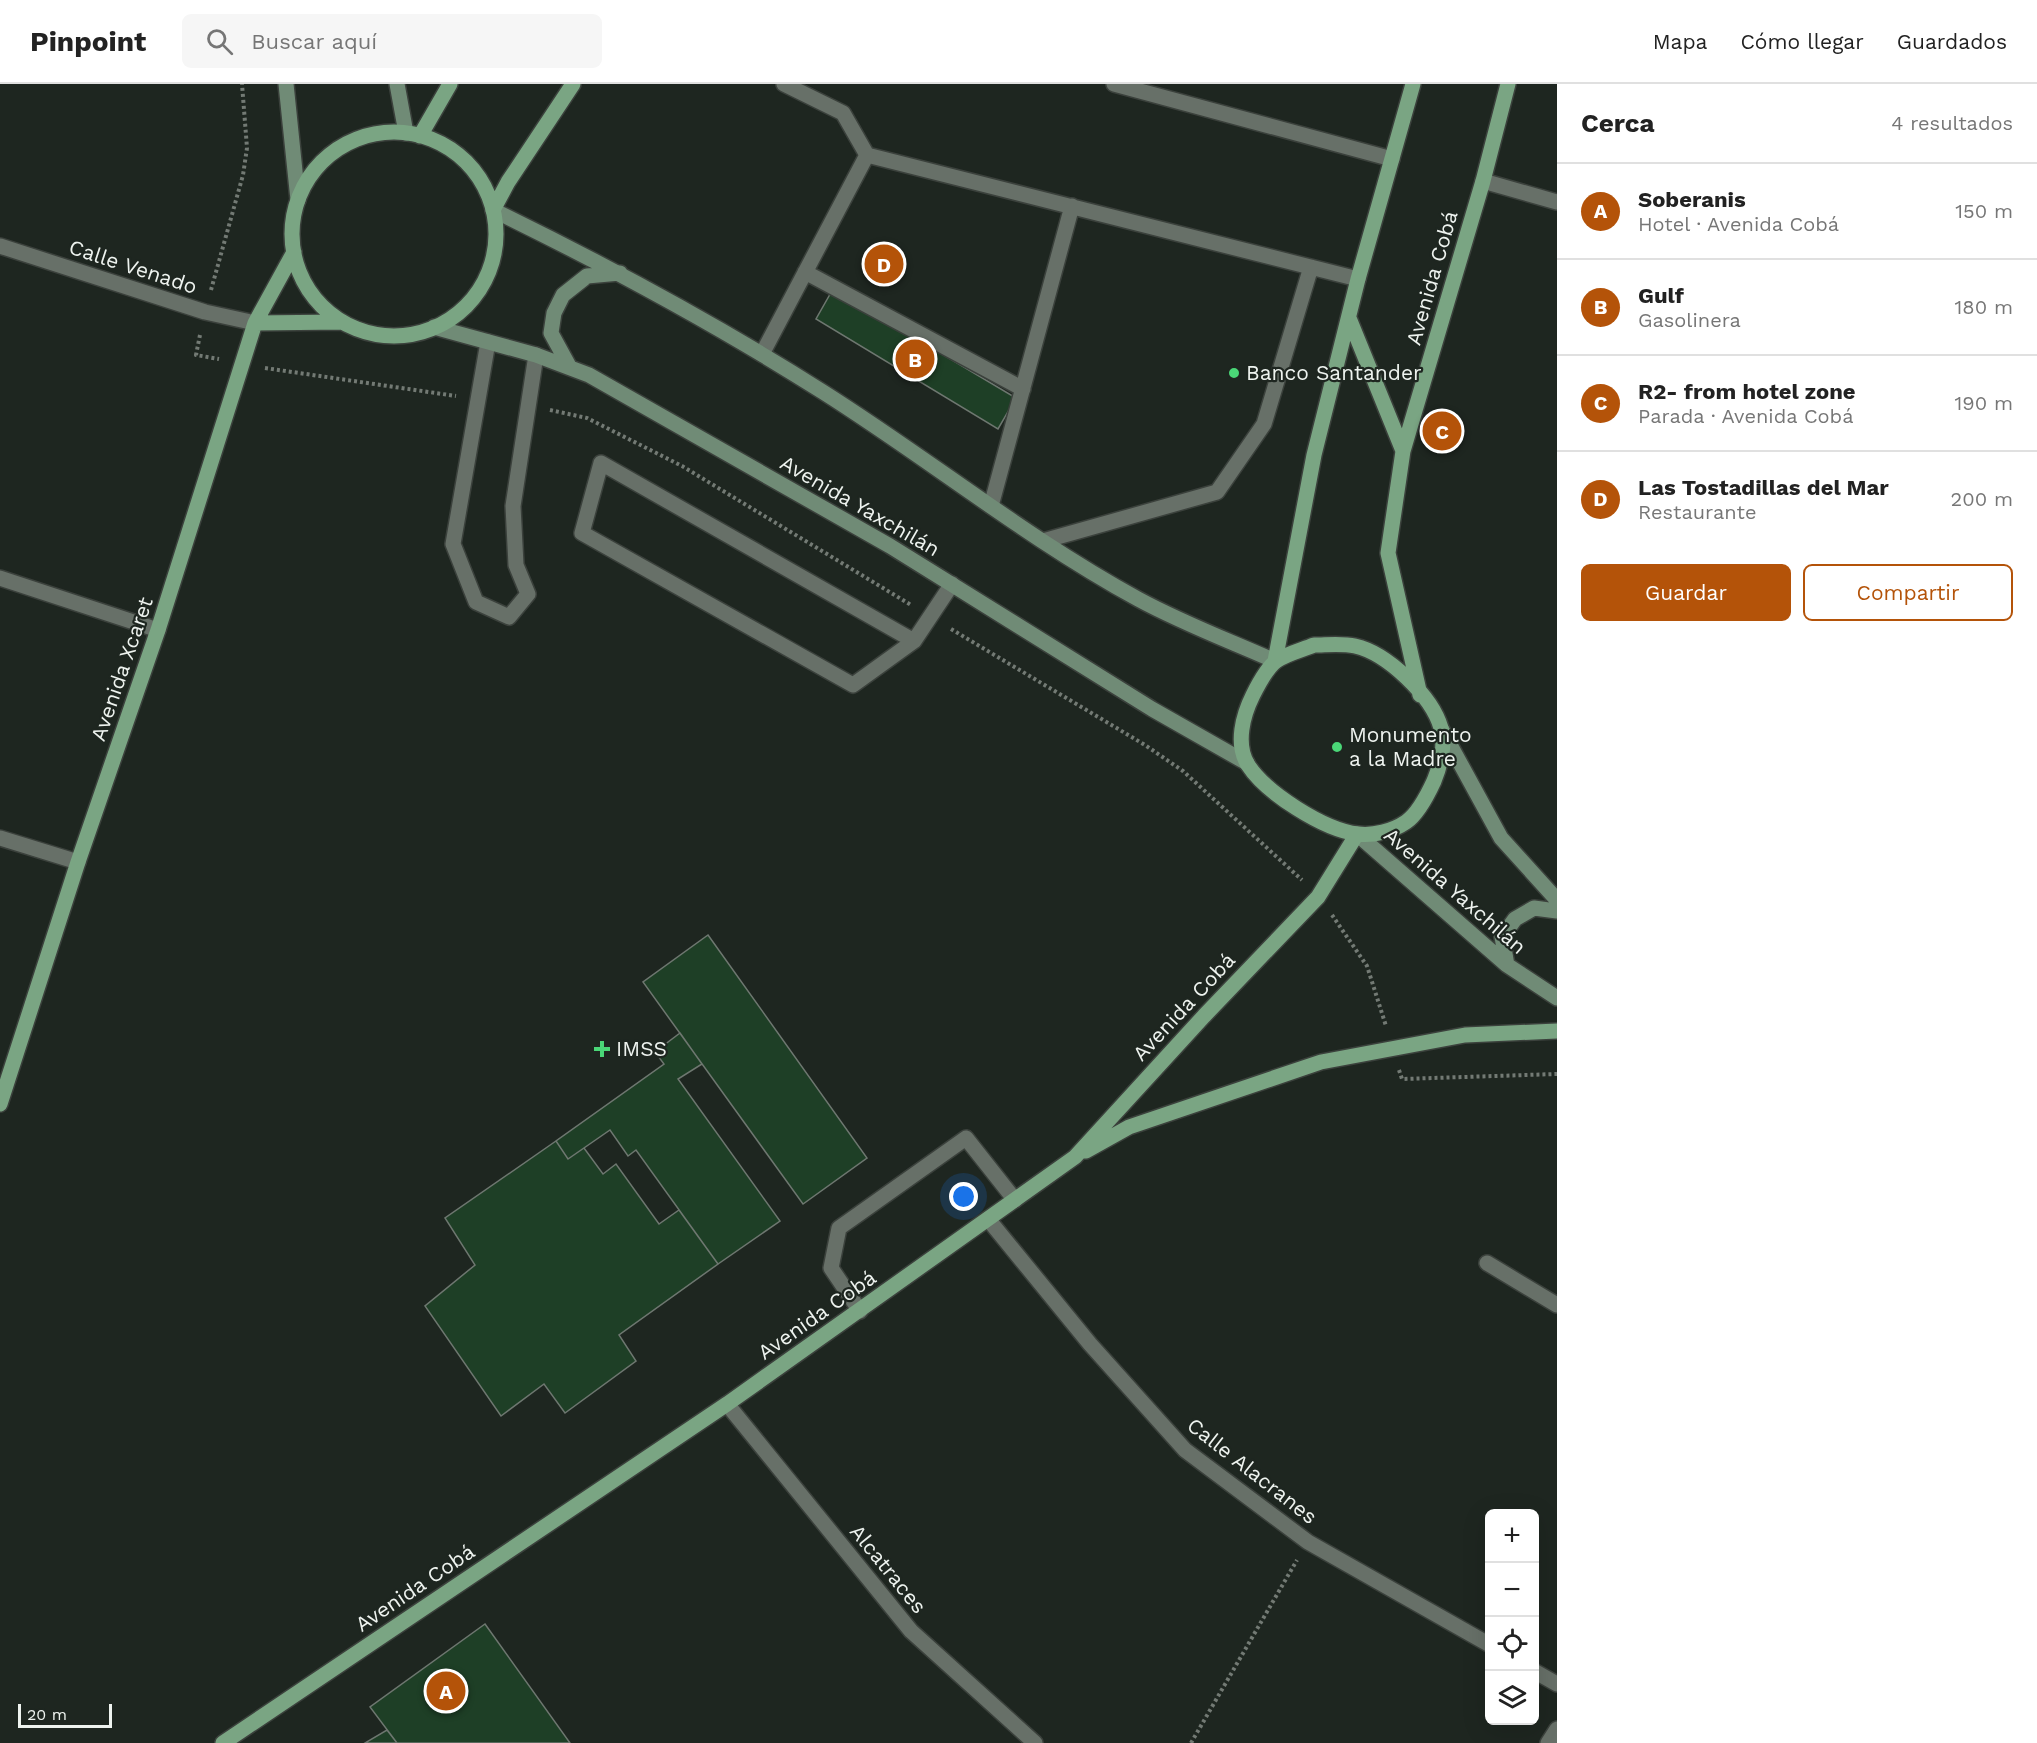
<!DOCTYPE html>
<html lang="es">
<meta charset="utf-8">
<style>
body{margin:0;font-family:"Work Sans",sans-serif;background:#f6f6f6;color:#222}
.controls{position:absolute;right:18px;bottom:18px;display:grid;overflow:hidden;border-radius:9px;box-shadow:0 6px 24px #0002}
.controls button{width:54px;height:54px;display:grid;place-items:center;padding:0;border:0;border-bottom:2px solid #e0e0e0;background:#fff;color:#222;font:30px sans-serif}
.scale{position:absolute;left:18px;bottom:15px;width:94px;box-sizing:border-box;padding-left:6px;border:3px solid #eef3ef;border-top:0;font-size:16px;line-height:21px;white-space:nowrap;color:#eef3ef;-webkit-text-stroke:4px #1e2620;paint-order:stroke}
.you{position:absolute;left:964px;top:1113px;width:21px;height:21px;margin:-15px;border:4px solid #fff;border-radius:50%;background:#1a73e8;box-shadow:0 0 0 9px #1a73e833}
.badge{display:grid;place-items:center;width:39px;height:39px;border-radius:50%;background:#b45309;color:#fff;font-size:20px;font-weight:700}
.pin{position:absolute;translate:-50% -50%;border:3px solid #fff;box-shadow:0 2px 6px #0006}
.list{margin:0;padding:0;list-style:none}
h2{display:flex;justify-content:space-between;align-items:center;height:78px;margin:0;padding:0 24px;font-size:26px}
h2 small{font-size:20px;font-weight:400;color:#767676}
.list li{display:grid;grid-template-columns:39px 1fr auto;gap:18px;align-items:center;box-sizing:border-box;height:96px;padding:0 24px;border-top:2px solid #e0e0e0}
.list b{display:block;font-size:22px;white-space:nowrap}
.list p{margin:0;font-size:20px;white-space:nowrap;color:#767676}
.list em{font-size:20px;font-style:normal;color:#767676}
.actions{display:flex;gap:12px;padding:18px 24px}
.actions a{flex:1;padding:14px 0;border:2px solid #b45309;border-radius:9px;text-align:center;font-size:21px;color:#b45309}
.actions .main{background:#b45309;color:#fff}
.icon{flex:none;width:33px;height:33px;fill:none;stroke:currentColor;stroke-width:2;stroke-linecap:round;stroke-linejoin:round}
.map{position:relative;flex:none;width:1557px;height:1659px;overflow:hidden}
header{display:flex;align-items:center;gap:36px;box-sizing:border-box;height:84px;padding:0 30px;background:#fff;border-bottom:2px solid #e0e0e0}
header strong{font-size:28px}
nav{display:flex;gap:33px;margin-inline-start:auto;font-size:21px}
.search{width:420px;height:54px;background:#f6f6f6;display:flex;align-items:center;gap:15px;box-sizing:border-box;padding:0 21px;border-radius:9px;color:#767676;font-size:22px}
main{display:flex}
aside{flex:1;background:#fff}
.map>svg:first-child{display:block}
.building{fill:#1e3f26;stroke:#6e7770;stroke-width:1.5}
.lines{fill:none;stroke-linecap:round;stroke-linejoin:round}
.lane-casing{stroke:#3b413c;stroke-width:18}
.street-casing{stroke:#3b413c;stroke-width:18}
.secondary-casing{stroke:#3b413c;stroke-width:18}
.primary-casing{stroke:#3b413c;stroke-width:18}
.path{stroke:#737a74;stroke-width:4;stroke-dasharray:3 3;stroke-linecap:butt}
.lane{stroke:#677068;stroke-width:15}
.street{stroke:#677068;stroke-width:15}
.secondary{stroke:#708b76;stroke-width:15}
.primary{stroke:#7aa583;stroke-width:15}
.poi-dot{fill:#4ad777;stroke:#1e2620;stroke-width:2}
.labels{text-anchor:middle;stroke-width:4.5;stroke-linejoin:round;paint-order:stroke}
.street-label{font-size:21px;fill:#eef3ef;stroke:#1e2620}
.poi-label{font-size:21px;fill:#eef3ef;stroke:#1e2620;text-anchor:start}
</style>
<header>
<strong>Pinpoint</strong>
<div class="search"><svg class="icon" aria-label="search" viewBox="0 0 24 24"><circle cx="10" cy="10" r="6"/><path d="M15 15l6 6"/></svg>Buscar aquí</div>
<nav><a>Mapa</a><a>Cómo llegar</a><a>Guardados</a></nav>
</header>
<main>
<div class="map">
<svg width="1557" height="1659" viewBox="0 0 1557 1659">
<rect width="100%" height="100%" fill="#1e2620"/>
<!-- building -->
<path class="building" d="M833,205L1016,314L998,345L816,235Z
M708,851L867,1074L803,1120L643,898Z
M680,949L702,980L678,995L780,1137L718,1180L636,1066L628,1072L610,1046L568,1075L556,1057L664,980L655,968Z
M556,1057L568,1075L584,1064L603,1090L616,1080L659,1140L679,1126L718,1180L619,1251L636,1277L565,1329L544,1300L501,1332L425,1222L475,1181L445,1134Z
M485,1540L570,1659H397L370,1623Z
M387,1646L397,1659H365Z"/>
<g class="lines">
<defs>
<path id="lane" d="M784,0L843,29L867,71L1358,195
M1114,0L1392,75
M805,188L1023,305
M488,258L453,460L476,518L509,533L528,510L516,481L513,422L536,271
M762,270L867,71
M991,422L1072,122
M1043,457L1217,408L1264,340L1311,183
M914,557L601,379L582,449L853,601L914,557L952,500
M860,1227L831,1184L839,1144L966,1054L1015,1116"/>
<path id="street" d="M1483,97L1557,118
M0,162L205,228L255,239
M0,494L158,546
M0,754L78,778
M988,1135L1090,1260L1185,1366L1308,1458L1490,1561
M1487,1179L1557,1221
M727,1320L911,1547L1035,1659
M1534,1587L1557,1600
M1548,1659L1557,1645"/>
<path id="secondary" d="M286,0L298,116
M397,0L406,49
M493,126C606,181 716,240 823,308C929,375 1028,455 1138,515C1182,539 1230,557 1275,577
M434,243L536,271L589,291L890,462L1152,625L1247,679
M569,282L551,249L554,229L563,211L587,192L620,189
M1442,646L1501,754L1557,816
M1357,750L1507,881L1557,914
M1507,881L1502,853L1515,835L1534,824L1557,827"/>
<path id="primary" d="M292 150a102 102 0 1 1 204 0a102 102 0 1 1-204 0Z
M420,52L450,0
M493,126L508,98L573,0
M1349,234L1403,367
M255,239L342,238
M1314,561C1326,561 1342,559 1355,562C1387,569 1432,612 1441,644C1446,661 1440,682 1434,697C1428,710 1418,730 1406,738C1393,747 1373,752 1358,750C1324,746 1266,709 1248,681C1235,660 1243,631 1253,611C1258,601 1267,584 1276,577C1286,570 1302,566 1314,561Z
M1275,577L1314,371L1358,195L1413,0
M1420,611L1388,469L1403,367L1483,97L1508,0
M0,1020L78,778L158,546L255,239L294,168
M1086,1067L1129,1043L1321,978L1465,951L1557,947
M223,1659L727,1320L1075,1073L1204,932L1318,813L1357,750"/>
</defs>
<!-- lane casing -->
<use href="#lane" class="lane-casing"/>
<!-- street casing -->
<use href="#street" class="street-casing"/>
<!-- secondary casing -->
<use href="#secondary" class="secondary-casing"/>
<!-- primary casing -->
<use href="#primary" class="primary-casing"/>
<!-- path -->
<path class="path" d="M211,206L243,91L247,64L242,0
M200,251L196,271L219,275
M265,284L456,312
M550,326L587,334L682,382L911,521
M951,545L1145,661L1183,687L1302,796
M1332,831L1367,882L1386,942
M1399,986L1402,995L1557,990
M1191,1659L1297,1476"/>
<!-- lane -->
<use href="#lane" class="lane"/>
<!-- street -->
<use href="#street" class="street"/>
<!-- secondary -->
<use href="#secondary" class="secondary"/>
<!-- primary -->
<use href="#primary" class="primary"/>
</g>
<!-- markers -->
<g class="poi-dot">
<circle cx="1234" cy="289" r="6"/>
<circle cx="1337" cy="663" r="6"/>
<path d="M599 956h6v6h6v6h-6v6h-6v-6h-6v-6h6z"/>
</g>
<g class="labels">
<!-- street labels -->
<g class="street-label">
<text transform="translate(133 183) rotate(18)" y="7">Calle Venado</text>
<text transform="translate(1432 194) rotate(-74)" y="7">Avenida Cobá</text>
<text transform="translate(860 422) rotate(30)" y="7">Avenida Yaxchilán</text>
<text transform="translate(122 585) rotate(-71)" y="7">Avenida Xcaret</text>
<text transform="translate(1455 807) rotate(41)" y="7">Avenida Yaxchilán</text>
<text transform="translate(1184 923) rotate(-47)" y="7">Avenida Cobá</text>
<text transform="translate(817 1231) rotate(-35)" y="7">Avenida Cobá</text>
<text transform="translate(1252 1387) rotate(38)" y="7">Calle Alacranes</text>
<text transform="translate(888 1485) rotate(51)" y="7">Alcatraces</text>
<text transform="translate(415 1504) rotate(-34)" y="7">Avenida Cobá</text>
</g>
<!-- poi labels -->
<g class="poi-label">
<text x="1246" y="296">Banco Santander</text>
<text x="1349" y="658">Monumento<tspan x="1349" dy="24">a la Madre</tspan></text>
<text x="616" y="972">IMSS</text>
</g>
</g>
</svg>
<div class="controls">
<button>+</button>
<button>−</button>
<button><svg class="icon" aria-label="locate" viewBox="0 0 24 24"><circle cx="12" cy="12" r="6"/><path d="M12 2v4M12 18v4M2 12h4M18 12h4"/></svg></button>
<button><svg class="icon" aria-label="layers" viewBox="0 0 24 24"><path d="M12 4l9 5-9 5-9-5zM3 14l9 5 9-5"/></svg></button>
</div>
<div class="scale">20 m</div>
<div class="you"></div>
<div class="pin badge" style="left:446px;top:1607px">A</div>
<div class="pin badge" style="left:915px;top:275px">B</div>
<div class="pin badge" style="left:1442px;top:347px">C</div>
<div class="pin badge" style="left:884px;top:180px">D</div>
</div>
<aside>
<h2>Cerca<small>4 resultados</small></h2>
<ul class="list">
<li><span class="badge">A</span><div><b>Soberanis</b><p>Hotel · Avenida Cobá</p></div><em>150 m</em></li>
<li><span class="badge">B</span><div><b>Gulf</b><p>Gasolinera</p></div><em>180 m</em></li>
<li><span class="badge">C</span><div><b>R2- from hotel zone</b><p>Parada · Avenida Cobá</p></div><em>190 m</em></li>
<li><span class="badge">D</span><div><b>Las Tostadillas del Mar</b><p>Restaurante</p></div><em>200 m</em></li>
</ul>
<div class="actions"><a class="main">Guardar</a><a>Compartir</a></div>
</aside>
</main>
